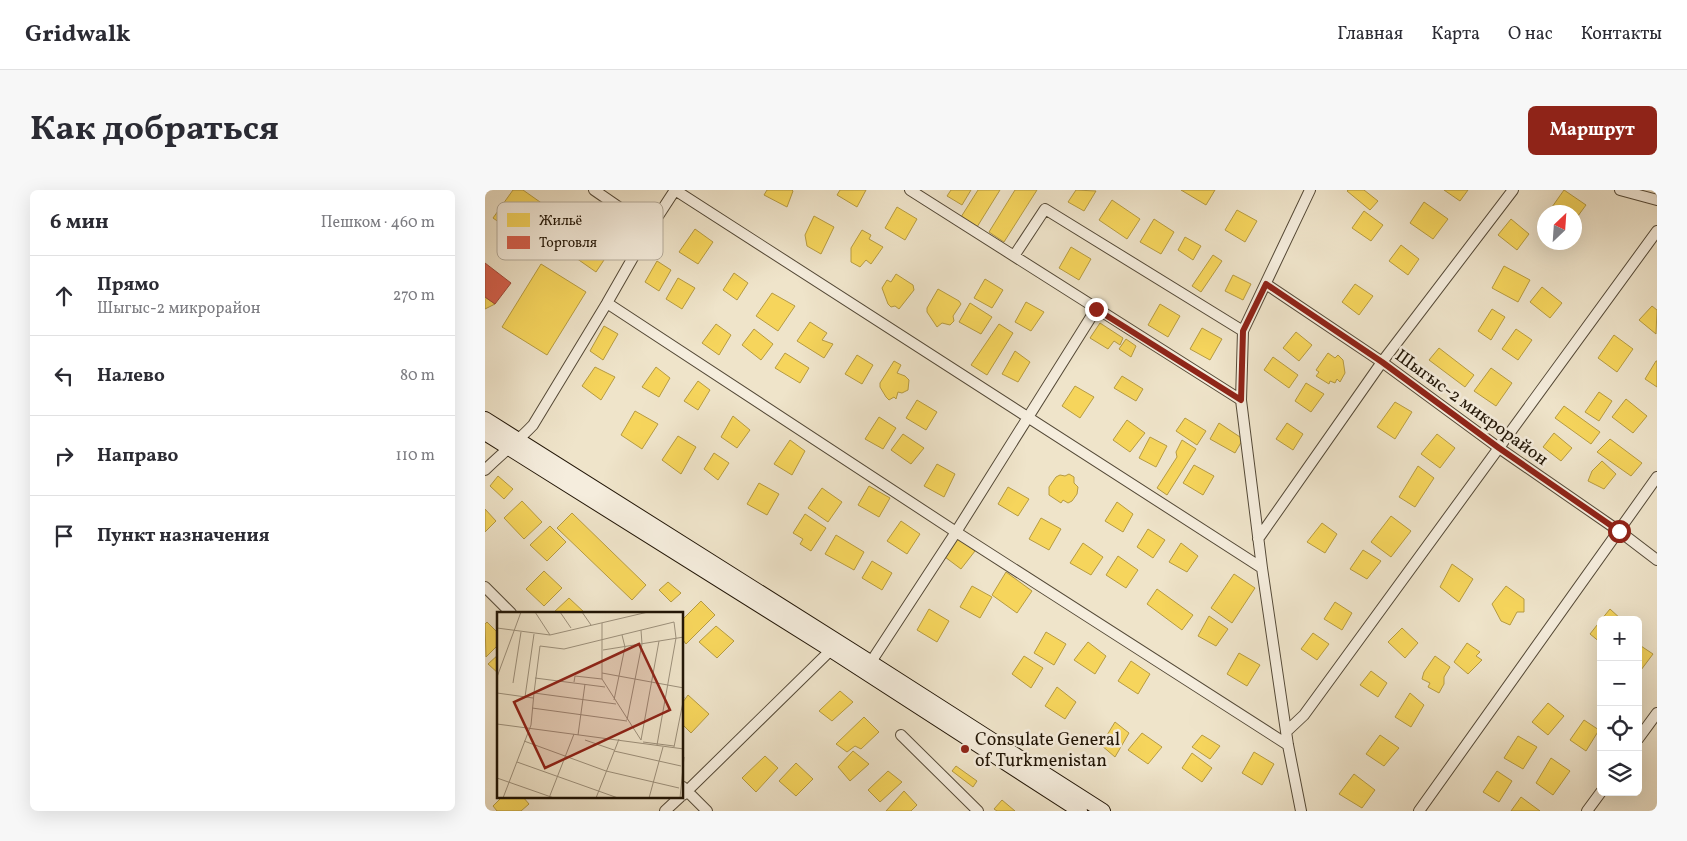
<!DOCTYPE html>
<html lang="ru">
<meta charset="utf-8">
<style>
body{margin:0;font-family:Vollkorn,serif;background:#f7f7f7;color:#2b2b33}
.controls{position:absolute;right:15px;bottom:15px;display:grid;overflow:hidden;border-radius:8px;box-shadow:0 5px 20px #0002}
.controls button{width:45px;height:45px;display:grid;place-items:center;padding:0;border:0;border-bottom:1px solid #e1e1e2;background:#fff;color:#2b2b33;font:25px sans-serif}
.compass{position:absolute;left:1052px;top:15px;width:45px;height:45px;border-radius:50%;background:#fff;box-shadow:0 5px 20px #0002;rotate:25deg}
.stop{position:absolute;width:15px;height:15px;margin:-11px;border:4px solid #8f2418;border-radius:50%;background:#fff}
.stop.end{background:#8f2418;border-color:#fff;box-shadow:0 1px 5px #0008}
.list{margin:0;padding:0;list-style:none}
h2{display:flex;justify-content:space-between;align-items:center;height:65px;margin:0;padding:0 20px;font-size:21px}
h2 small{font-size:16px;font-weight:400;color:#7c7c81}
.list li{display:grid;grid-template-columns:32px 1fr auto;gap:15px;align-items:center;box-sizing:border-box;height:80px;padding:0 20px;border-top:1px solid #e1e1e2}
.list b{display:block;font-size:19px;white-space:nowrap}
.list p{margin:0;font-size:16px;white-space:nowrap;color:#7c7c81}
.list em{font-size:16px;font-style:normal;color:#7c7c81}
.icon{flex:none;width:28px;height:28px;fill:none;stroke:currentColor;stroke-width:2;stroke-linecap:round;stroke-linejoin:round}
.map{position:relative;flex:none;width:1172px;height:621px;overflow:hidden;border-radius:8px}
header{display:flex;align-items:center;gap:30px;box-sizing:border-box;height:70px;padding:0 25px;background:#fff;border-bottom:1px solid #e1e1e2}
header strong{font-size:24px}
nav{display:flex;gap:28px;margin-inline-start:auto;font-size:18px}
.intro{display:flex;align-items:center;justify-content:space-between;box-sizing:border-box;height:120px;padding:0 30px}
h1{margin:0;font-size:35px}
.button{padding:12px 22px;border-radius:8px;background:#8f2418;color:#fff;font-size:18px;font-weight:700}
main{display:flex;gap:30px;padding:0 30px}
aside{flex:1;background:#fff;border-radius:8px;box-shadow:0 5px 20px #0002}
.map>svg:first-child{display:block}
.homes{fill:#f6d55c;stroke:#b69b42}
.shops{fill:#d6604d;stroke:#a04a38}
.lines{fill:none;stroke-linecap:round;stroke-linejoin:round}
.street-casing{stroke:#544937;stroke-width:12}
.secondary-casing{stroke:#211506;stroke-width:16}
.street{stroke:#f5eddd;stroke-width:10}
.secondary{stroke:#f5eddd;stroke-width:14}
.route{stroke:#8f2418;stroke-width:6}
.poi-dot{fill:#8f2418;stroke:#f5eddd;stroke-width:2}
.labels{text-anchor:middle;stroke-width:5;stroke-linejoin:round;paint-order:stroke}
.street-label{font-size:18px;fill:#211506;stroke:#f5eddd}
.poi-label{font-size:18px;fill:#211506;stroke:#f5eddd;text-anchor:start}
.inset-road{fill:none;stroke:#9d917c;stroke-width:1}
.view{fill:#8f2418;fill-opacity:0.15;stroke:#8f2418;stroke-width:2.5}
.inset-edge{fill:none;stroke:#211506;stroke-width:2.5}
.key{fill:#f5eddd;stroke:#b5ac9c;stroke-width:1}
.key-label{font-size:14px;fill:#211506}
</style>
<header>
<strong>Gridwalk</strong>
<nav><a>Главная</a><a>Карта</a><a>О нас</a><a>Контакты</a></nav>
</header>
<div class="intro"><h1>Как добраться</h1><a class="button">Маршрут</a></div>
<main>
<aside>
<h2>6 мин<small>Пешком · 460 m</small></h2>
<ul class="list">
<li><svg class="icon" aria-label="ahead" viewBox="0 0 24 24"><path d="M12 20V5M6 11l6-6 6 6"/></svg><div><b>Прямо</b><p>Шыгыс-2 микрорайон</p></div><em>270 m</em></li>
<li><svg class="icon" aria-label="left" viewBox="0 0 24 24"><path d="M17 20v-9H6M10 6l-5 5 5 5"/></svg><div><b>Налево</b></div><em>80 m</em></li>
<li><svg class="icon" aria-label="right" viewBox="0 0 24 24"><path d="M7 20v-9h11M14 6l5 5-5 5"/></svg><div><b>Направо</b></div><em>110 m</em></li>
<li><svg class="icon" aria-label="arrive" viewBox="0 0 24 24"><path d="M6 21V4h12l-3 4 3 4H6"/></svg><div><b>Пункт назначения</b></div></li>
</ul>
</aside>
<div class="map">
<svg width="1172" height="621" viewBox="0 0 1172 621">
<rect width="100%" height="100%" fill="#efe4ca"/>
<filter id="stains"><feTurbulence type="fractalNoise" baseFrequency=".004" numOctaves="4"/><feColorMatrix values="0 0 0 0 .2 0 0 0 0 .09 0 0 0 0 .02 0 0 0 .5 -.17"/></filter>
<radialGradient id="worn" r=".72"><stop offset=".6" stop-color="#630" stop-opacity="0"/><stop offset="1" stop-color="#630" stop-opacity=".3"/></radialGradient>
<!-- homes -->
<path class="homes" d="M28,0H38L82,31L59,64L8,28Z
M282,0H307L308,1L302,17L279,5Z
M355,0H381L372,17L352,5Z
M466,0H486L477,15L462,6Z
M493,0H515L492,37L476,27Z
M530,0H552L519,52L504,42Z
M591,0L611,1L599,21L583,12Z
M696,0H730L721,15Z
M863,0H879L893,11L885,20L862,1Z
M959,0H983L975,11Z
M1079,0L1101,15L1090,30V22H1075L1067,17Z
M627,10L655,29L642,49L614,30Z
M939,12L963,29L948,49L925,33Z
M412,17L432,29L420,50L400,38Z
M752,20L772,31L760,52L740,40Z
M879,21L898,35L886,51L867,38Z
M329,26L349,37L336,64L322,56L320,45Z
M669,29L689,42L676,64L655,52Z
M1026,29L1044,44L1032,60L1013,45Z
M210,39L228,52L213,74L194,62Z
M377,40L386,45L384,49L398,57L386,74L381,70L375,77L366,72V58Z
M91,46L121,67L111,82L81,61Z
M700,47L716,56L708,70L693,60Z
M916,55L934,69L923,85L904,71Z
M586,57L606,69L594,90L574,78Z
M728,65L737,71L716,102L707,96Z
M172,71L186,80L174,101L160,92Z
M56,74L101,102L62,165L17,137Z
M1019,76L1045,90L1033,112L1007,98Z
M249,83L263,93L252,110L238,100Z
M411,84L428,95L429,100L414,119L410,116L406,117L403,114L397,98L402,90L406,92Z
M748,85L766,94L758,110L740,101Z
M193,88L210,98L197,119L181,109Z
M500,89L518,100L507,118L489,108Z
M870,94L888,106L874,125L857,112Z
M1057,97L1077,113L1065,128L1045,112Z
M453,99L474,111L476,114L468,126L469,131L465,135L457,133L452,137L442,122V118Z
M287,103L310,116L293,141L271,126Z
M0,107L10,114L0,119Z
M541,112L559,122L546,141L530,132Z
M485,113L507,127L496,144L474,132Z
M675,114L695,126L683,147L663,135Z
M1167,116L1172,120L1171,144L1154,130Z
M1007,119L1020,127L1006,150L993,141Z
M325,132L342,143L337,150L348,154L339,168L312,151Z
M615,133L638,148L635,155L629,151L623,159L605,148Z
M231,134L246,145L234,165L217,153Z
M514,134L528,143L502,185L486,175Z
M119,136L133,144L118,170L105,161Z
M717,138L737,149L725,170L705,159Z
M269,139L288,154L276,170L257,155Z
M1031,139L1047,150L1033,170L1017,159Z
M811,142L827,155L814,171L798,158Z
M1129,145L1148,159L1132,182L1113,168Z
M641,149L651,156L646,167L634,159Z
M954,158L989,185L980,197L944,170Z
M530,161L545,172L533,192L517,184Z
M300,163L324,178L315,193L290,178Z
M843,163L850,168L853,165L858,170L860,183L855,192L852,189L850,193L845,191L844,194L831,186L834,182L831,180Z
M372,165L388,175L377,194L360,184Z
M788,167L813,185L804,198L779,180Z
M409,171L416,175L412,183L420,186L424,190L423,200L417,203L413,202L411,209L409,207L404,210L401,207L395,197V193Z
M1171,171H1172V197L1160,189Z
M110,177L130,187L116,210L97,196Z
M171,177L185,188L174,207L157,197Z
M1006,178L1027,193L1011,216L989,201Z
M637,186L658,199L651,211L629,198Z
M213,191L225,200L213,220L199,211Z
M821,193L839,204L826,222L810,211Z
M590,196L609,207L595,228L577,216Z
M1114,202L1127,211L1114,231L1100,222Z
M1141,209L1162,226L1148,243L1127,227Z
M432,210L452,222L441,240L421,228Z
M910,212L927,222L910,249L892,237Z
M1079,216L1115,242L1106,254L1070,228Z
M150,221L173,234L157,259L136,245Z
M248,226L265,240L252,258L236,247Z
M394,227L411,238L398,259L380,249Z
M700,228L721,241L712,255L691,241Z
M642,230L660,243L645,262L628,250Z
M734,233L758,249L750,263L725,249Z
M802,233L818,244L808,260L791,249Z
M1069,243L1087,258L1076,271L1058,257Z
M418,244L439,258L426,274L406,260Z
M952,244L970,258L955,278L936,264Z
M193,246L211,257L196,284L177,270Z
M665,247L682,256L671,277L654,268Z
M1125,249L1157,273L1146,286L1112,262Z
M305,250L320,261L307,285L289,274Z
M697,250L711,259L682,305L672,298L692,267L691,262Z
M229,263L244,273L233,290L219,279Z
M1117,271L1131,284L1119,299L1103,291L1107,281Z
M452,274L470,284L459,307L439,296Z
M709,275L729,286L718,305L698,293Z
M933,276L949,288L930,317L914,307Z
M584,284L589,287V293L593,297L592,304L587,311L583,313L578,310L576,313L564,305V297L571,287L575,285L580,286Z
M13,286L28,299L19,309L5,296Z
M274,293L294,304L282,325L262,314Z
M384,296L405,308L394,327L373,315Z
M523,297L544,309L533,326L513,314Z
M337,298L357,312L343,332L323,318Z
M37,311L57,332L39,349L19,328Z
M632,312L648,324L638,342L620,331Z
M0,319L11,331L0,342Z
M87,323L161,395L147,410L72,338Z
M320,324L341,338L326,361L315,354L318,349L308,343Z
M906,326L926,341L906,367L886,352Z
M556,328L576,339L564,360L544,349Z
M416,331L435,344L422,364L402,351Z
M837,333L852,344L840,363L822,352Z
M65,336L81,352L62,371L45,355Z
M663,339L680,350L668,368L652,357Z
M351,345L379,362L369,380L340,364Z
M473,348L490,361L476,379L460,367Z
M598,353L618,367L606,385L585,373Z
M696,353L713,366L702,382L684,372Z
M878,360L896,371L882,389L865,379Z
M633,366L653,380L641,398L621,385Z
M387,371L407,383L397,400L377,388Z
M967,374L988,389L974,412L955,397Z
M59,381L77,398L59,416L41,399Z
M521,382L547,401L532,423L507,405Z
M749,384L770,398L747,433L726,418Z
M183,392L196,403L186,412L174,400Z
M487,396L507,407L495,428L475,417Z
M1021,396L1039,409V422H1032L1025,435L1016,431L1007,414Z
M672,399L708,425L697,440L662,414Z
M84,408L100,423H68Z
M216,411L230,425L201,454L198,450V429Z
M850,412L867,423L857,440L839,429Z
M444,419L464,431L452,452L432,440Z
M1125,419L1137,430H1116Z
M724,426L743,439L731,456L713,446Z
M1116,430V453L1105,444Z
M2,432L14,444V454L1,467L0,434Z
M231,436L249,451L232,468L214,452Z
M917,438L933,453L920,468L903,452Z
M561,442L581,454L569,475L549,463Z
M828,443L844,454L832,470L816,459Z
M603,452L621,466L610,484L589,470Z
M982,453L995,462L991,466L997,470L983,484L969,472Z
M1153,454L1168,464L1153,484Z
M754,463L775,475L762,496L742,484Z
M14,464V484L3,474Z
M539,466L558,478L546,498L527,484Z
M950,466L965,477L959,487V494L954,503L943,497L945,493L937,489L939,482Z
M646,471L665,484L653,504L633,491Z
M886,481L902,493L893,507L875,495Z
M572,497L591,512L580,529L560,516Z
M355,501L368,512L347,531L334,521Z
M925,503L939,515L926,537L910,527Z
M203,505L224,524L206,543L198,535V512Z
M1063,513L1079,526L1063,545L1047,532Z
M379,527L394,542L376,559L370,556L362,562L351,554Z
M1099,530L1114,540L1101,561L1085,550Z
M630,532L644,543L630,567L616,555Z
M657,543L677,557L663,574L643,560Z
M717,545L735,556L725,569L707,557Z
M895,545L914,558L899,576L881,564Z
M1033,546L1052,557L1038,579L1019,568Z
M368,561L384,574L365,591L353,577Z
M769,562L789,574L777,595L757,583Z
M707,563L727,578L717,592L697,578Z
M280,566L293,578L271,602L257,588Z
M1066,568L1085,581L1068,605L1051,593Z
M311,573L328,589L311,606L294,591Z
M471,576L492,591L488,597L467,581Z
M403,581L417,592L395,612L383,600Z
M1012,581L1027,591L1014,612L998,602Z
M869,584L890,600L877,618L854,604Z
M419,601L432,615L426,621H401Z
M17,607H38L44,614L36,621H12L8,616Z
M1036,607L1055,621H1026Z
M517,610L530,621H512L509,619Z"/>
<!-- shops -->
<path class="shops" d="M0,73L26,93L10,114L0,107Z"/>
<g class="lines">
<defs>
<path id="street" d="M109,0L154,31L162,43
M190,0L777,378
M425,0L756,210
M1135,0L1172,10
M529,66L560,19L758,141
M781,94L897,172L1014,258L1134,341L1172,370
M122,113L471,342L803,555
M0,280C16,264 33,251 48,235L122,113L162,43L190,0
M773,349L897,172L1028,0
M0,397L26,423
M382,478L471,342L611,119
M802,541L819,525L1172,41
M416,545L493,621
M1153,549L1172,523
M198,597L222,621
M198,605L351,455
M180,621L195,607
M816,621L803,555L777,378L756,210L758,141L825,0
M934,621L1172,287
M1102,621L1116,602"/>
<path id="secondary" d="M0,229L385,472L618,621
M0,243L346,460L595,621"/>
</defs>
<!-- street casing -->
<use href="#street" class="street-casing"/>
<!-- secondary casing -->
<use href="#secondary" class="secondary-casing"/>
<!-- street -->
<use href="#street" class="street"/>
<!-- secondary -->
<use href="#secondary" class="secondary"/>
</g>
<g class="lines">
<!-- route -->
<path class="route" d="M611,119L756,210L758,141L781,94L897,172L1014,258L1134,341"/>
</g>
<!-- markers -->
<circle class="poi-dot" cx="480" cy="559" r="5"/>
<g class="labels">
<!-- street labels -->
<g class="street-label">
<text transform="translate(987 217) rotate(36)" y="6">Шыгыс-2 микрорайон</text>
</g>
<!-- poi labels -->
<g class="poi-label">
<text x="490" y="555">Consulate General<tspan x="490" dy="21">of Turkmenistan</tspan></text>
</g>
</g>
<!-- overview -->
<g transform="translate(12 422)">
<rect width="186" height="186" fill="#efe4ca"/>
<path class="inset-road" d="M38,0L53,23M63,0L74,16M85,0L94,13M105,11V67L144,128M0,16L53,23L151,0M106,38L187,25M105,61L187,76M0,65L24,0M38,66L108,75M77,70L78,64L105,67M16,71L24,20M0,81L36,86M37,81L43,34L67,37L177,10L179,26L160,133M28,85L37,22M117,88L128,35L125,23M35,96L130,109M130,108L145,32L144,18M0,112L187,137M81,123L88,72M88,128L117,138M144,128L162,29M27,129L109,159L182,176M146,130L177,134M177,135L187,85M117,139L184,154M20,150L121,186M0,166L57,186M6,186L34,113L37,81L119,92M52,186L77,122M99,186L122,127M152,186L166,135M183,186L187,145"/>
<path class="view" d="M142,32L173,98L48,156L17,90Z"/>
<rect width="186" height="186" class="inset-edge"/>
</g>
<!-- legend -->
<rect x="12" y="12" width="166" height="58" rx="8" class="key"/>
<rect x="22" y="23" width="23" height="14" fill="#f6d55c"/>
<rect x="22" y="46" width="23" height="13" fill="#d6604d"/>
<g class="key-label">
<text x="54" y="35">Жильё</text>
<text x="54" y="57">Торговля</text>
</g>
<rect width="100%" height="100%" filter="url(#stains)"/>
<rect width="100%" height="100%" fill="url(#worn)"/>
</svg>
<div class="controls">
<button>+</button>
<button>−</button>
<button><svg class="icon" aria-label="locate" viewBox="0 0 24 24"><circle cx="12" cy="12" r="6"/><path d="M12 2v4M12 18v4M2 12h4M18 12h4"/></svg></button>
<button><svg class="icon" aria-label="layers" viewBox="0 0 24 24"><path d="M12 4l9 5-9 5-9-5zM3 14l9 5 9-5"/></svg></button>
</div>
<svg class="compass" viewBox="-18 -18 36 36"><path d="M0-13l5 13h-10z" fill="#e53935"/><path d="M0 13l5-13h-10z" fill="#7c7c81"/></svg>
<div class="stop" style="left:1134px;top:341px"></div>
<div class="stop end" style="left:611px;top:119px"></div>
</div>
</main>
